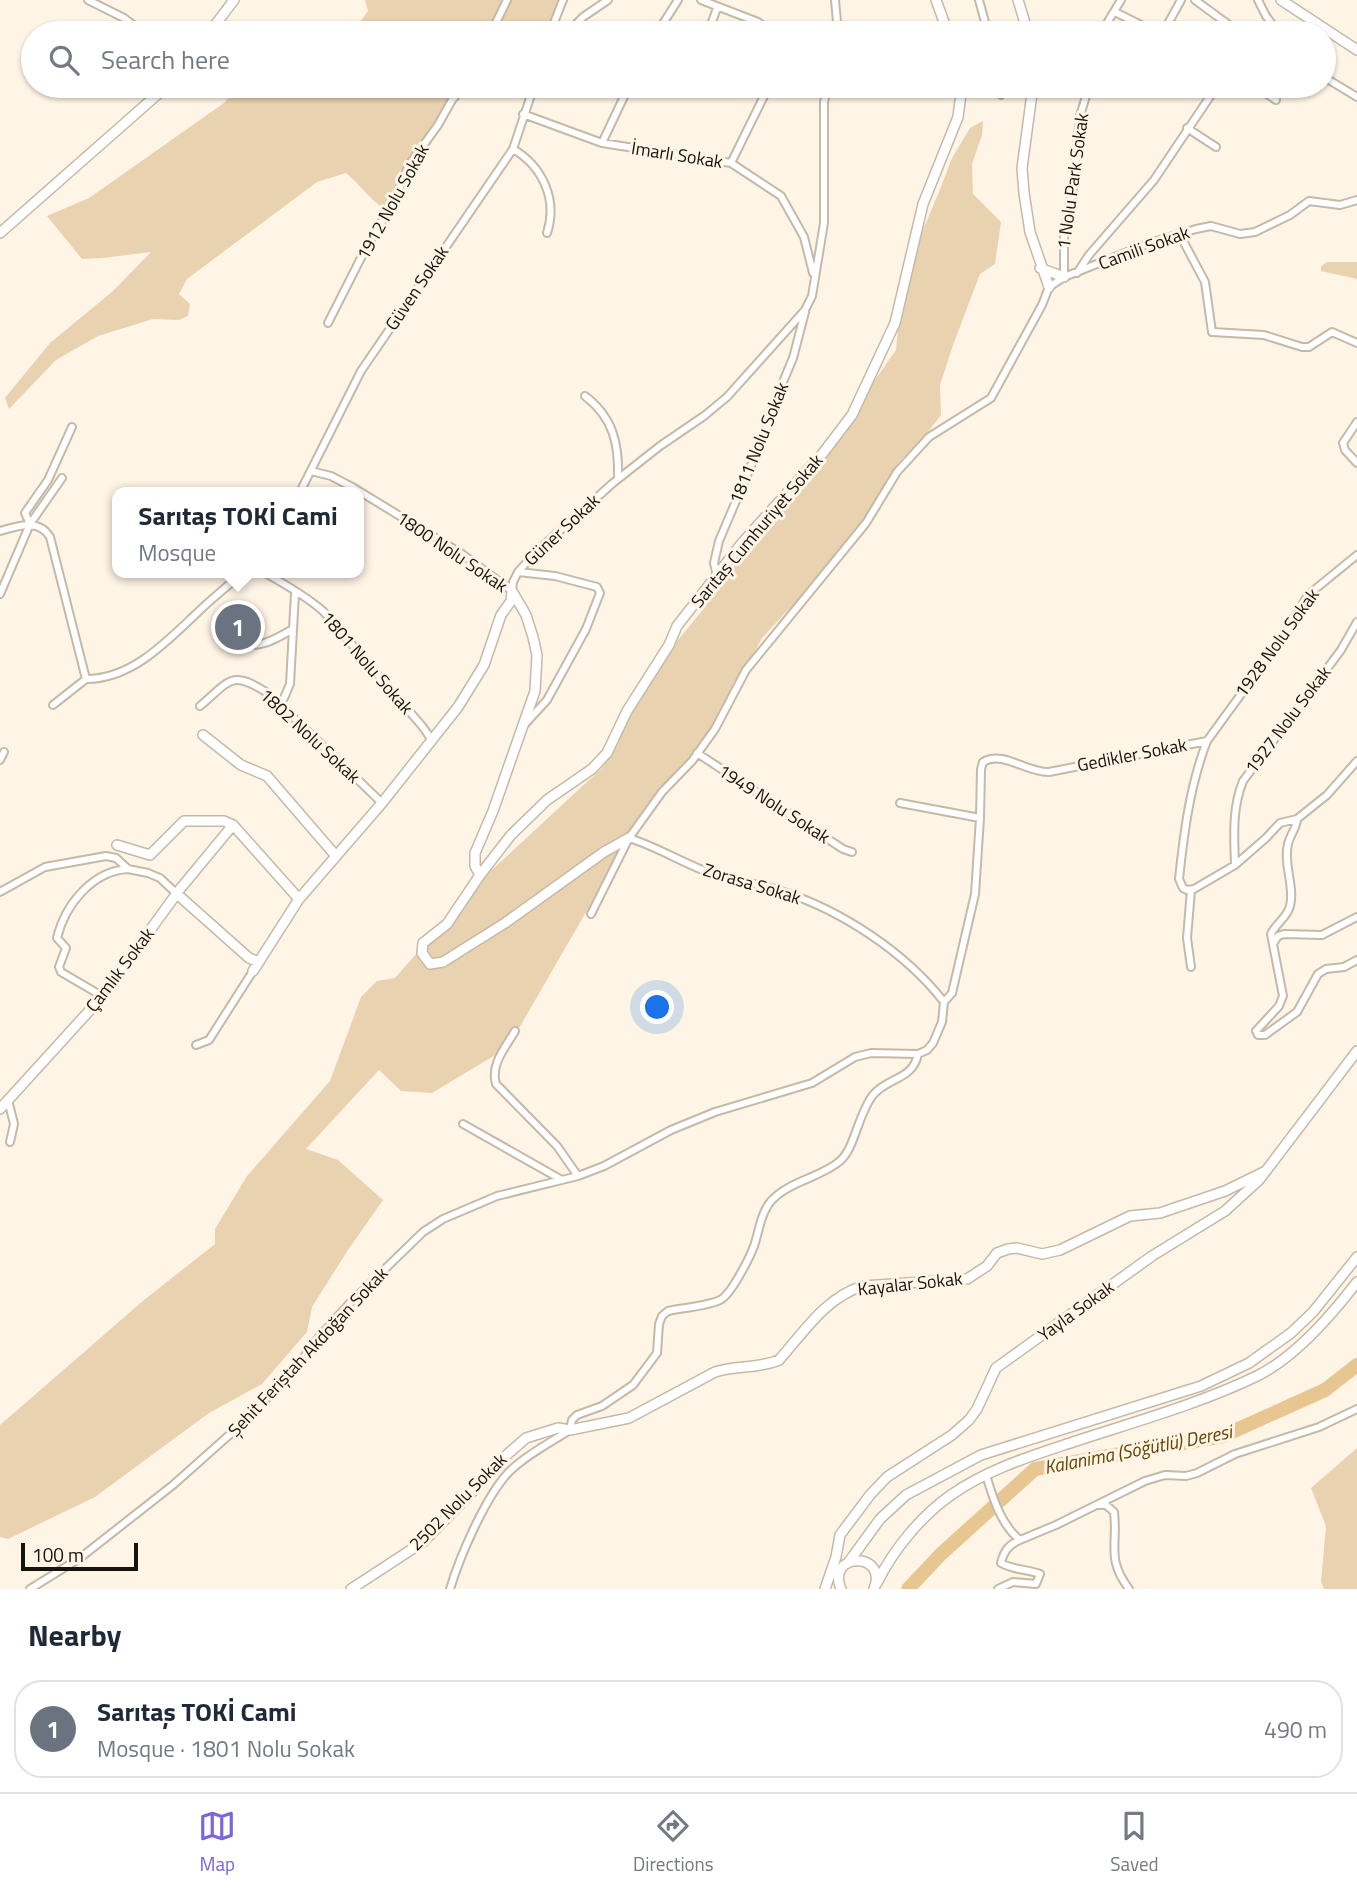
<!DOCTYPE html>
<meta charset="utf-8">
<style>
body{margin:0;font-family:"Titillium Web",sans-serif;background:#f2f2f3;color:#1f2937}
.scale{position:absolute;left:21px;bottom:18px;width:117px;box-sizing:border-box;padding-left:7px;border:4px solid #18130d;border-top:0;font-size:19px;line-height:24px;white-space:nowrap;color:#18130d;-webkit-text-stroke:5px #fff5e6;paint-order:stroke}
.you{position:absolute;left:658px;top:1008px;width:24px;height:24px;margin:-18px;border:5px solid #fff;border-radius:50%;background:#1a73e8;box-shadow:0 0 0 10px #1a73e833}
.badge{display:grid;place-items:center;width:46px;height:46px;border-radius:50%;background:#7a64df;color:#fff;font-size:23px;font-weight:700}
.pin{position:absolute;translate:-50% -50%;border:4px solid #fff;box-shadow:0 2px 7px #0006}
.popup{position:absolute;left:112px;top:487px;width:252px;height:91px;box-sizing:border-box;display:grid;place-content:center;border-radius:14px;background:#fff;filter:drop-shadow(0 2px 5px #0005);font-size:23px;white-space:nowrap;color:#747a83}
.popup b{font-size:26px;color:#1f2937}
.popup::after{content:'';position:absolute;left:50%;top:100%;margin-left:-14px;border:14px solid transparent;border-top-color:#fff}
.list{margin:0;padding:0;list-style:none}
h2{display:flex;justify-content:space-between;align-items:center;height:91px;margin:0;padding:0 28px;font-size:30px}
h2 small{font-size:23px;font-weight:400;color:#747a83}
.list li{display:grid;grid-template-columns:46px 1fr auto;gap:21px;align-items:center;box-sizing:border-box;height:98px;margin:0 14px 14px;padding:0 14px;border:2px solid #e0e1e3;border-radius:28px}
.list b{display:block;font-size:26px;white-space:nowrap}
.list p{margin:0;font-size:23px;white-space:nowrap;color:#747a83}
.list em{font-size:23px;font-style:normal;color:#747a83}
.icon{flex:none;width:38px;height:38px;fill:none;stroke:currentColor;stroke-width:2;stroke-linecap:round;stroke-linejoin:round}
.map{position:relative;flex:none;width:1357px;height:1589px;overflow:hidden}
.search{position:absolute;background:#fff;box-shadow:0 2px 5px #0004;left:21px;right:21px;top:21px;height:77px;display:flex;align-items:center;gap:18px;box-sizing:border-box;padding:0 24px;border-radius:38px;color:#747a83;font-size:26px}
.sheet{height:203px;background:#fff}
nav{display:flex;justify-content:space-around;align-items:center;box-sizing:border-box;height:98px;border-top:2px solid #e0e1e3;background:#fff;font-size:19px;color:#747a83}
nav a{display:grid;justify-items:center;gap:4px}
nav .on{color:#7a64df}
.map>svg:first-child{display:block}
.green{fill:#e9d2b0}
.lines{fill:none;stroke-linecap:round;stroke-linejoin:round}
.river{stroke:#e8c692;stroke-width:14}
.street-casing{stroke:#c5b9a7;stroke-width:10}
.secondary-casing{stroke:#c5b9a7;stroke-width:12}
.street{stroke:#fff;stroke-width:6}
.secondary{stroke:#fff;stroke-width:9}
.labels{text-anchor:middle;stroke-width:6;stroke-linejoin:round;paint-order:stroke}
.street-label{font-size:18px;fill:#18130d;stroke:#fff5e6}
.water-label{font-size:19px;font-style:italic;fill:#644400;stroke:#fff5e6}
</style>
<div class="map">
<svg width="1357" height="1589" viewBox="0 0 1357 1589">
<rect width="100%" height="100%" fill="#fff5e6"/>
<!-- green -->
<path class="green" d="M365,0H564L548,33H352L368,11Z
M238,86H465L390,213C373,203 361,186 346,173L317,182L187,279L179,294L190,304L188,316L179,320L153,319L98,336L56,360L9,409L5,398L50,343L113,291L151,252L103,258L82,259L47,216L89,198L224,103Z
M983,121L982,135L972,164L973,194L1001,222L995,264L980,274L953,345L940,385L941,415L928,432L898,463L863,522L803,594L762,638L705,744L642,820L600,888L515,1035L502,1051L432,1093L401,1091L379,1070L306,1149L338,1160L383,1200L346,1253L312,1307L307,1332L262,1384L209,1413L95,1497L8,1539L0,1537V1425L144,1300L215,1244V1229L247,1176L330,1081L361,997L377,981L395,978L479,882L602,768L617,746L632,707L654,669L701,612L726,575L803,482L896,350L902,279L939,192L952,158L970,128Z
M1327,262H1357V279L1321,271V266Z
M1357,1448V1589H1324L1321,1582L1326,1526L1311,1488Z"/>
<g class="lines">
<!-- river -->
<path class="river" d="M908,1589L941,1554L1035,1469L1223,1436L1325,1390L1357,1365"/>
<defs>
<path id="street" d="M88,0L124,18L144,33
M701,0L758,22L773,33
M835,0L838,33
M979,0L988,33
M1195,0L1240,33
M1258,0L1266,16L1279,33
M1115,12L1157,33
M491,33L507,0
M550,33L563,0
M567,33L583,17L608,0
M657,33L678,0
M708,33L717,8
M1101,33L1121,0
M1163,33L1181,0
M1258,33L1270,21
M1324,77L1357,97
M1118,86L1133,90L1139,86
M1255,86L1276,100
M1001,95L1002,86
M523,114L602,143L731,163L781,196L804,237L813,273
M1187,128L1216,147
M602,143L629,86
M513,149C542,166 558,199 547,233
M731,163L766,92L759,86
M1180,235L1205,282L1212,332L1264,335L1302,347H1309L1332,332L1357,343
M1077,273L1089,255L1154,180L1217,86
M1064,277V232L1073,189L1080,116L1089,86
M328,323L366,248L394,201L409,165L438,125L452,100L464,86
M585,396C614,418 619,445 618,479
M1357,422L1343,443L1345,450L1357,463
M311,471L331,476L354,488L462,554L512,591L513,582L518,572L535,553L613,483L660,446L704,416L727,397L805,310L812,296L824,223V102L828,86
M300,492L361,371L513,149L534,86
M30,524L25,513L48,480L72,427
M0,531C18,526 38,518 50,537L86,679C132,679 166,642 197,613C211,599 227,587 242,573
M518,572L555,576L597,587L600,593L586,629L547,700L525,724
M265,573C283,583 308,598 323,611L422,726L432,740
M717,576L714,563L719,541L764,435L773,406L793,358L805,312
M0,594L30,524L62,478
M227,640C257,650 267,644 293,629
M284,698L290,684L295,593
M53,705L86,679
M200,706C231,680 231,669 269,694L382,803
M1207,741L1282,638L1308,595L1357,555
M697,753L843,849L852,852
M0,760L4,752
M900,803L980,818
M1297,819L1327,795L1357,761
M1235,865C1234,836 1232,808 1243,781L1341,650L1357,622
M0,892L45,867L106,856L116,858L128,869L148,873L160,878L177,894
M591,914L629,838L662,792L692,761L715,729L746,670L866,523L897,472L929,437L991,398L1042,305L1049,287L1064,277L1150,243L1196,229L1211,226L1240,234L1255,232L1290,215L1309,201L1340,205L1357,200
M1274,942L1278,936L1284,934L1322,935L1357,917
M1191,967L1187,938L1191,890
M102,996L61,972L59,967L66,948L57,938C65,905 92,871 128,869
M944,1002L952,993L975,894L980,818L981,769L983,762C1003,750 1027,773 1049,772L1207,741C1190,785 1184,832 1179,879L1183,888L1187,890L1194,889L1235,865L1266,838L1280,823L1297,819C1297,827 1290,835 1288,844C1283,865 1295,886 1290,906C1287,918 1276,923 1271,934L1283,996L1279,1006L1256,1031L1258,1035H1265L1297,1012L1318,974L1326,969L1344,967L1357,960
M515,1031C506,1047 490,1064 496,1084L557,1146L578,1176
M196,1045L209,1040L253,971
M8,1100L14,1124L10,1142
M463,1124L562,1180
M986,1475C993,1498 1001,1525 1020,1540L1056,1525L1145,1481L1165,1475L1186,1476L1197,1473L1235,1454L1319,1427L1357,1409
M1098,1505H1106L1114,1512C1118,1546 1106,1558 1129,1589
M30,1589L80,1558L173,1485L245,1421L292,1372L320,1336L349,1304L423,1232L443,1219L497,1196L578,1176L604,1166L671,1130L715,1112L812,1083L855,1057L871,1053L918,1054L927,1050L933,1043L942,1022L944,1002C905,952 841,910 781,891C759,883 735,882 713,874C684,864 658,847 629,838
M450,1589C460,1556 485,1498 508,1473C523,1457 551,1442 570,1430L572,1420L577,1415L602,1406L633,1385L657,1353L659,1324L662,1316L668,1311C682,1308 708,1306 720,1300C731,1295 750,1257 754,1246C759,1231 761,1213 771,1201C789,1181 820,1178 840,1161C855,1148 858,1114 873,1095C888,1077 913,1080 918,1054
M998,1589L1013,1582L1036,1584L1040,1574C1027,1569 1013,1570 1001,1563C1004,1551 1008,1545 1020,1540"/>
<path id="secondary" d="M936,0L948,33
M1018,0L1028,33
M1281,0L1357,50
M209,33L234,0
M1033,86L1022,168L1024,193L1030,232L1049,287
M0,233L167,86
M1040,268L1064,277
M203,735L241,765L267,776L336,856
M629,838L604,852L505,923L443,962L430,964L422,953L423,943L447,924L480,875L511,835L547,800L592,769L607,753L627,711L669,645L677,626L742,543L823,453L852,415L895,323L923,204L958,117L962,86
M117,845L150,855L184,821H224L233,825
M480,875L475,866V853L493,811L535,691L537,655L533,637L526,615L512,591
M177,894L249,958L259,962
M253,971L299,899L382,803L458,707L484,665L501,615L511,601L512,591
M0,1109L100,999L180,889L233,825L299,899
M848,1563L880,1519L906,1495L981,1455L1201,1386L1249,1363L1291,1333L1313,1312L1357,1257
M877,1583C893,1550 921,1516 951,1495C988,1469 1031,1456 1073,1442C1134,1422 1199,1404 1257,1376C1296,1357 1331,1316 1357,1282
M351,1589L423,1542L476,1488L494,1466L526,1438L558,1428L570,1430L629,1418L715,1372C736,1365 758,1369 779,1360C804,1332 826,1297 863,1286L967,1279L987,1266L997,1253L1008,1249L1017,1248L1042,1254L1060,1250L1130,1216L1160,1213L1225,1191L1266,1171
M825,1589L836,1557L840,1535L870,1495L887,1477L952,1435L969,1420L977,1409L996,1368L1152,1256L1225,1211L1259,1180L1357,1051
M841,1589C825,1552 889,1551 874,1589"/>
</defs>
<!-- street casing -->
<use href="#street" class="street-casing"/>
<!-- secondary casing -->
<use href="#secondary" class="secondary-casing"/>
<!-- street -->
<use href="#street" class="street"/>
<!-- secondary -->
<use href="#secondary" class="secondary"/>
</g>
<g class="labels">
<!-- street labels -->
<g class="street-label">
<text transform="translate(677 155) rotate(9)" y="6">İmarlı Sokak</text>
<text transform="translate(1073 181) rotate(-82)" y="6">1 Nolu Park Sokak</text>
<text transform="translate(393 202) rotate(-61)" y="6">1912 Nolu Sokak</text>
<text transform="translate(1144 248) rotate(-20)" y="6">Camili Sokak</text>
<text transform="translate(417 288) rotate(-56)" y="6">Güven Sokak</text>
<text transform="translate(759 443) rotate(-68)" y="6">1811 Nolu Sokak</text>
<text transform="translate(562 530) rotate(-43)" y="6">Güner Sokak</text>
<text transform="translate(757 531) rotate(-50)" y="6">Sarıtaş Cumhuriyet Sokak</text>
<text transform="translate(452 552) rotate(34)" y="6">1800 Nolu Sokak</text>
<text transform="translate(1277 643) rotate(-54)" y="6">1928 Nolu Sokak</text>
<text transform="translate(367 663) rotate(49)" y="6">1801 Nolu Sokak</text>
<text transform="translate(1288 720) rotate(-53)" y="6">1927 Nolu Sokak</text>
<text transform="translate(310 736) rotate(43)" y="6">1802 Nolu Sokak</text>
<text transform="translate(1132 755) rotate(-11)" y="6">Gedikler Sokak</text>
<text transform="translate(774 804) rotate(33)" y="6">1949 Nolu Sokak</text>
<text transform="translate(752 884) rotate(17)" y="6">Zorasa Sokak</text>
<text transform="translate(120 970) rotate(-53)" y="6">Çamlık Sokak</text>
<text transform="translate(910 1284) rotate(-6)" y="6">Kayalar Sokak</text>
<text transform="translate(1076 1311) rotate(-36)" y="6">Yayla Sokak</text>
<text transform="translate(308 1352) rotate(-47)" y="6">Şehit Feriştah Akdoğan Sokak</text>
<text transform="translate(458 1502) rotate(-45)" y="6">2502 Nolu Sokak</text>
</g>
<!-- water labels -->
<g class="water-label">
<text transform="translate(1138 1449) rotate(-11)" y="7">Kalanima (Söğütlü) Deresi</text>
</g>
</g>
</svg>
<div class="scale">100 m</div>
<div class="you"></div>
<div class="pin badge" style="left:238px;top:627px;background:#6b7280">1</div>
<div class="popup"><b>Sarıtaş TOKİ Cami</b>Mosque</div>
<div class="search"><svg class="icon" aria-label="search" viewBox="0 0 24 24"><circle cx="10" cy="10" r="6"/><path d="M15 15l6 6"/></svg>Search here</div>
</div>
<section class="sheet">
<h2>Nearby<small></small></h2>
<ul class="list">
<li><span class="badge" style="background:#6b7280">1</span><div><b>Sarıtaş TOKİ Cami</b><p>Mosque · 1801 Nolu Sokak</p></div><em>490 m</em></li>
</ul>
</section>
<nav>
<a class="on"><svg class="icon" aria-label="map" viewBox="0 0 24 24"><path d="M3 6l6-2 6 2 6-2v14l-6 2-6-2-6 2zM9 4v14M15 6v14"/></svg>Map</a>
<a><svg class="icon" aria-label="directions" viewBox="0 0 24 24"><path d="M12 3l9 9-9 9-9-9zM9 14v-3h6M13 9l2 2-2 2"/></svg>Directions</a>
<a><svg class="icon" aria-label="saved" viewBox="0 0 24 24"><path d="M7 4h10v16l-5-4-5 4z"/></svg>Saved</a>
</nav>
